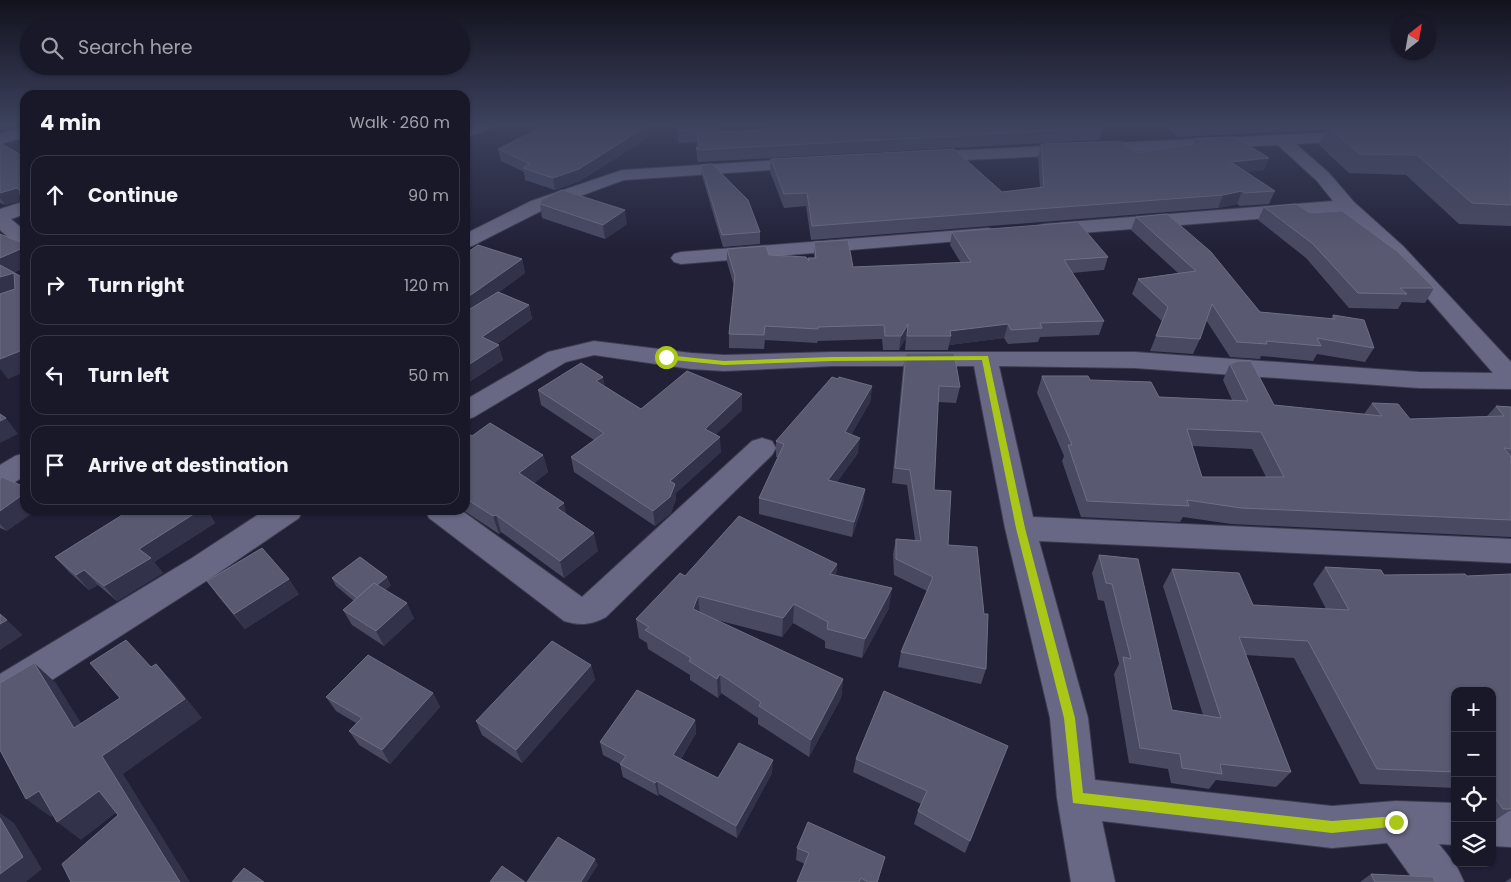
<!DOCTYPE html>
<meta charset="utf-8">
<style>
body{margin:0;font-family:Poppins,sans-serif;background:#222131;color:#f1f3f6}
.controls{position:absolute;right:15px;bottom:15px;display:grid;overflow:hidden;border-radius:10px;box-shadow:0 1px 4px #0004}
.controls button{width:45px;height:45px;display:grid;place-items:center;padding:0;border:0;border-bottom:1px solid #373746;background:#191829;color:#f1f3f6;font:25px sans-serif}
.compass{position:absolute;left:1391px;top:15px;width:45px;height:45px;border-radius:50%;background:#191829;box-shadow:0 1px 4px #0004;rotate:31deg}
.stop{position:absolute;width:15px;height:15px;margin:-11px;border:4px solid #aac718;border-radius:50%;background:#fff}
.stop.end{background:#aac718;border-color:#fff;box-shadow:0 1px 5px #0008}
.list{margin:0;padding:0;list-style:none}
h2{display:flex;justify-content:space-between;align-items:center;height:65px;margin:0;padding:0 20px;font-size:21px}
h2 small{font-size:16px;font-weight:400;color:#9fa0a8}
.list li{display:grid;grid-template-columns:32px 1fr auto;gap:15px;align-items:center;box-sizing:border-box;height:80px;margin:0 10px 10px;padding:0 10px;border:1px solid #373746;border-radius:15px}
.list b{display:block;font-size:19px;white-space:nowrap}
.list em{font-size:16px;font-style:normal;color:#9fa0a8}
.icon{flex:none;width:28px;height:28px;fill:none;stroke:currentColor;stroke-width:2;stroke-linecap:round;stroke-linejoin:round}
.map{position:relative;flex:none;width:1511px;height:882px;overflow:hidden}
.search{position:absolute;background:#191829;box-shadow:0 1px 4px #0004;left:20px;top:20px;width:450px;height:55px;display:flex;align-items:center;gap:12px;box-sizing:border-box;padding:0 18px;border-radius:28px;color:#9fa0a8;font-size:19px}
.panel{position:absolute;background:#191829;box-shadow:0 1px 4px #0004;left:20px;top:90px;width:450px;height:425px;border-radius:15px}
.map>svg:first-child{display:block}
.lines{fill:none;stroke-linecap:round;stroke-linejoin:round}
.minor-casing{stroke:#3e3c50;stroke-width:2}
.minor{fill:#686884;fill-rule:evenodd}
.wall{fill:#494962;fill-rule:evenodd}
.shaded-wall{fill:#32324a}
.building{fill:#595971;stroke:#6e6e84;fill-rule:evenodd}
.route{fill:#aac718}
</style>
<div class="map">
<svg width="1511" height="882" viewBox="0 0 1511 882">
<rect width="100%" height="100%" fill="#212037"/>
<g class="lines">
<defs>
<path id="minor" d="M468,126H491L489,129L465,138V127Z
M25,127V137L0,144V134Z
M1358,131L1364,132L1366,136L1364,140L1296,144L1329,173L1354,202L1403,246L1511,362V389L1419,388L1135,368L999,366L1033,517L1511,539V563L1039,541L1088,718L1095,780L1332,806L1396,801L1455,803V845L1439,844L1457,867L1464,882H1415L1387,843L1332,848L1102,821L1115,882H1071L1057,798L1050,718L1005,528L974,366H832L724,371L691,369L594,355L566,362L474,417L465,420V400L548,352L594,341L691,353L724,355L832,352H1135L1419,372L1493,373L1389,254L1342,212L1044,236L1037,234L1034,230L1037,226L1044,224L1333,201L1317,181L1278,145L924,162L918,161L915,157L918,153L924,152Z
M809,158L815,159L818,163L815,167L624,180L545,209L472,246L465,248V234L531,201L622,170Z
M25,201V214L11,219L25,231V248L18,246L0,230V209Z
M988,228L995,230L998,234L995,238L681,264L674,262L671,258L674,254L681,252Z
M762,438L772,441L776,448L772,455L606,617C591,625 580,626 564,621L429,518L425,510H461L582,597L752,441Z
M25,453V476L10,485L0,488V465L15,456Z
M265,510H303L299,518L214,576L13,705L0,709V674L192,558Z
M1492,804L1511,805V847L1492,846Z"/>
</defs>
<!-- minor casing -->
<use href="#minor" class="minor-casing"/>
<!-- minor -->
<use href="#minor" class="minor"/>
</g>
<!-- wall -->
<path class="wall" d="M678,126L720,132L766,129L765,126H1100L1103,128L1099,140L698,162L697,159L696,146L698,148L697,142L678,143L677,131Z
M1165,126H1511V226L1459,224L1406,175L1349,173L1319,145L1326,130L1177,137Z
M649,137L580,181L555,190L525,180L524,172L501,161L498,149Z
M1196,138L1264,170L1246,172L1275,191L1269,204L1240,206L1237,204L1218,208L811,240L806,206L784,208L770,172L771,159L1002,192L1040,188L1038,157L1041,144L1136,153L1194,145Z
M0,143L20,154L23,200L5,205L0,203Z
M701,165L760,232V244L723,247L702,176Z
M540,204L627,224L605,239L542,218Z
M1264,207L1310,213L1434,288L1425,303L1402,302L1398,309L1349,308L1306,258L1258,220Z
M1136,217L1260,312L1331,319L1333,315L1374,348L1365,362L1317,354L1313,361L1261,356L1260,359L1230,357L1206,320L1200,339L1193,354L1150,351L1162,321L1132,294L1138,279L1178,273L1131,230Z
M952,232L1108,257L1104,270L1072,273L1104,321L1099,335L1040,337L1038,342L1008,344L1004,338L949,345L948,350H905L906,338L899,350H883L882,339L818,341L817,343L765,340L764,349L729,348V334L734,286L727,262V249L769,255L808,259V258H814V242L853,267L961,263L950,245Z
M465,254L522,259L525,273L499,292L529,305L532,319L497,344L503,360L466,384H465Z
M906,353L960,387L956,403L938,402L934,490L948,545L986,669L981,684L898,667L901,652L927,591L894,575L893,554L896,539L915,540L907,485L892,483L903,368Z
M1230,364L1274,405L1364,414L1372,403L1410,419L1487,416L1496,406L1511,407V537L1231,524L1183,517L1180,522L1081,517L1062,461L1064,456L1037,393L1042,376L1090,380L1159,397L1232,400L1223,380ZM1192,446L1252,449L1266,477H1202Z
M605,386L641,409L742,394V410L716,434L721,452L676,493V499L671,513L655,526L574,472L571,457L594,440L541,405L538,390Z
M872,386L870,402L851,435L858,453L837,482L865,489L863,504L852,537L759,514V498L778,457H776V441Z
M465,432L472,436L543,455L548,472L534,483L566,514L598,551L564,578L501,532L499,534L463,510H465Z
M0,478L7,531L0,528Z
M121,510H207L215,523L154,562L163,573L117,601L98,585L89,590L69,572L55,557L124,514Z
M1099,555L1138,559L1172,710L1203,715L1163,586L1172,569L1239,573L1253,605L1326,609L1313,584L1325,567L1381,570L1384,575L1465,574L1467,576L1511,574V810L1492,822V691H1455V788L1360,784L1294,658L1246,655L1291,772L1276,787L1216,780L1209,789L1171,783L1168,769L1129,763L1114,674L1119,664L1104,601L1098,600L1092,573Z
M837,564L836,575L889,608L862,658L825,648V641L793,623L782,637L713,619L843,679L841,698L809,757L758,724V718L721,693L718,698L690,680V675L648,649L647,643L639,638L636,619L685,576Z
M332,578L391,585L385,590L414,618L384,646L352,625L343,610L354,601L336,586Z
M207,581L299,594L245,629L218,596Z
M591,665L595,680L522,763L482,735L476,721Z
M884,691L970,841L965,853L914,824L918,811L921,804L853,772L856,759Z
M433,693L440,707L390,764L359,745L349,731L356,723L336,711L326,697Z
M695,720L696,733L681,759L718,778L772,773L737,838L659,794L658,796L623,777L620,764L603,755L600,742Z
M797,848L885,857L878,882H797L805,864L796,860Z
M1371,874L1435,882H1360Z
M1511,878V882H1505Z"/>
<!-- shaded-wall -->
<path class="shaded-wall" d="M647,126H648L649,137L580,181L555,190L553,178Z
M1269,158L1264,170L1226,175L1231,162Z
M466,186L469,197L465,199V187Z
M17,188L21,194L25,193V203L23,200L5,205L0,198V193Z
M1242,191L1237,204L1218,208L1223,195Z
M625,210L627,224L605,239L603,225Z
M25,247V268L14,273L25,288L0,297V258Z
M522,259L525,273L469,314L465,299Z
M529,305L532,319L486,352L482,337Z
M908,324L906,338L899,350L901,336Z
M1008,324L1004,338L949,345L951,336L950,331Z
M499,345L503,360L466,384L465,380V367Z
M25,349V372L8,379L0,369V359Z
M603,377L606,392L596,381Z
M872,386L870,402L844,448L845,432Z
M742,394V410L706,444L705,429Z
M6,418L18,434L0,443V421Z
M720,437L721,452L676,493V499L671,513L655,526L653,511L670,481Z
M860,438L858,453L827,496L828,480Z
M543,455L548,472L524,491L519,473Z
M865,489L863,504L852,537L854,522Z
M25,493V510H37L7,531L0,524V511Z
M564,503L568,521L557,508Z
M200,510H207L215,523L154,562L163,573L117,601L104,586L139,549Z
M496,515L501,532L499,534L493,516Z
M594,533L598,551L564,578L560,561Z
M837,564L835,584L830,574Z
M84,570L98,585L89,590L76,575Z
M387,577L391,585L362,607L358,599Z
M289,579L299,594L245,629L234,614Z
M892,588L889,608L862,658L865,639Z
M698,596L700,615L693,609Z
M407,603L414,618L384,646L376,631Z
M794,604L793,623L782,637L783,618Z
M7,620L23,635L0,650V624Z
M34,663L56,683L96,747L74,728Z
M156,664L174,683L202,718L123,774L190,882H180L102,756Z
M591,665L595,680L522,763L516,750Z
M720,674L721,693L718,698L717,679Z
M843,679L841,698L809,757L811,740Z
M433,693L440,707L390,764L382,750Z
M695,720L696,733L675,768L673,755Z
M773,760L772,773L737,838L736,826Z
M657,781L659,794L658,796L655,783Z
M39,791L63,809L51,817L26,799Z
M99,791L121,809L81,840L57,822Z
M0,813L14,823L42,869L26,882H0Z
M595,859L598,865L587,882H581Z"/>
<!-- building -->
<path class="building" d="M544,126H647L579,169L553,178L523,168L530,164L498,149Z
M678,126H718L720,132L770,129L769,126H1100L1103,128L697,150L696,146L699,149L697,130L677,131Z
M1328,126H1511V205L1472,203L1417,155L1359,154Z
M1235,137L1269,158L1231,162L1275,191L1245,193L1242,191L1223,195L812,226L807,193L784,194L771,159L954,149L1002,192L1044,187L1041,144L1120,141L1136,153L1202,143L1196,138Z
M0,143L20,154L25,152V193L20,195V190L17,188L0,193Z
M712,164L748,200L760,232L722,235L701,165Z
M562,190L625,210L603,225L540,204L541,200Z
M1296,204L1310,213L1342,211L1397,251L1434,288H1400L1407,294L1358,293L1313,244L1264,207Z
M1167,214L1211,252L1260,312L1335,319L1333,315L1364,320L1374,348L1317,338L1321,346L1266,341L1267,344L1237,342L1212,304L1200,339L1156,336L1168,307L1138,279L1196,271L1136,217Z
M1078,222L1108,257L1064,260L1104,321L1040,323L1042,328L1011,330L1008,324L950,331L951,336H907L908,324L901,336H885L884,325L818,327V329L765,326L764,335L729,334L735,276L727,249L766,246L769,255L806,257L809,261L808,258H816L814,242L848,240L853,267L971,262L952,232Z
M0,234L25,244V247L0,258Z
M478,245L522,259L465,299V254Z
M0,265L22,277L25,279V349L0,359V294L15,289L14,273L0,277Z
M498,292L529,305L482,337L499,345L465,367V312Z
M906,353H954L960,387L939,386L934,490L951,491L948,545L977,547L984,614H988L986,669L901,652L933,577L896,559V539L921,541L910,470L895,468Z
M1238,361H1251L1274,405L1382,416L1372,403L1398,404L1410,419L1504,416L1496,406L1511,407V449L1504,448L1511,457V520L1241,508L1187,500L1189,506L1087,501L1068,445H1072L1042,376H1088L1090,380L1151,382L1159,397L1248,401L1230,364ZM1187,429L1261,432L1284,477H1202Z
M581,363L603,377L596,381L641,409L687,371L742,394L705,429L720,437L670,481L675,484L670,497L653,511L571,457L604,433L538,390Z
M832,377L838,379L839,377L872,386L845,432L860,438L828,480L865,489L854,522L759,498L784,444L776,441Z
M0,414L6,418L0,421Z
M490,423L543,455L519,473L564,503L557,508L594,533L560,561L496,515L493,516L465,498V432L472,436Z
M2,477L25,487V493L0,511V478Z
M125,510H200L139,549L151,558L104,586L84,570L76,575L55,557L127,512Z
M739,516L837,564L830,574L892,588L865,639L827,629L828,622L794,604L783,618L698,596L693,609L843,679L811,740L759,706L761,702L720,674L717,679L689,661L691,658L645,630L649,627L636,619L680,573L685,576Z
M262,548L289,579L234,614L207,581Z
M1099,555L1138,559L1172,710L1221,718L1172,569L1239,573L1253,605L1349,610L1325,567L1381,570L1384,575L1465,574L1467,576L1511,574V809H1503L1492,794V691H1455V772L1377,769L1308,641L1239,637L1291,772L1220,764L1222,774L1182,768L1180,754L1140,748L1123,657L1131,659L1112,584L1106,583Z
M360,557L387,577L377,585L374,583L357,598L332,578Z
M374,583L407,603L376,631L343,610Z
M0,614L7,620L0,624Z
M126,640L151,667L156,664L185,699L102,756L180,882H71L62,864L118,815L99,791L57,822L39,791L26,799L0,750V683L34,663L74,728L120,698L90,663Z
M552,641L591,665L516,750L476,721Z
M368,655L433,693L382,750L349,731L362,718L326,697Z
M637,690L695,720L673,755L718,778L739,743L773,760L736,826L657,781L655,783L620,764L626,756L600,742Z
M884,691L1008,746L970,841L918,811L927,791L856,759Z
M0,818L23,857L0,874Z
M808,822L885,857L877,882H868L861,878L859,882H797L809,853L797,848Z
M558,837L595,859L581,882H527Z
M502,866L525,882H490Z
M244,868L264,882H232Z
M1371,874L1433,877L1435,882H1375Z"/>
<!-- sky -->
<linearGradient id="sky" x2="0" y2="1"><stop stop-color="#12121e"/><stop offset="0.5" stop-color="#3d425e"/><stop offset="1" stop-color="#3d425e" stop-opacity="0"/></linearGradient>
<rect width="1511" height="250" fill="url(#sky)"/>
<!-- route -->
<path class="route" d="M666,355L724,361L832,357L988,356L1025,528L1075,718L1083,793L1332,821L1396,816L1400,818L1402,822L1400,826L1332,833L1073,803L1064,718L1016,528L982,360L832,361L724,365L663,359L662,357Z"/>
</svg>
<div class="controls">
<button>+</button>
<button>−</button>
<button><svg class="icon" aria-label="locate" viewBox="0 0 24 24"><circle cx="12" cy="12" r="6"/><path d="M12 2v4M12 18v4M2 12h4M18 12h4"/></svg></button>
<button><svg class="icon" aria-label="layers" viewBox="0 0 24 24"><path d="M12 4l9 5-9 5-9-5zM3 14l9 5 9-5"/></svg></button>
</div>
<svg class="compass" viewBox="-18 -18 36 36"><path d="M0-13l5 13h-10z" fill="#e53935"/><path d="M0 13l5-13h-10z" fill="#9fa0a8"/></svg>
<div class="stop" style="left:666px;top:357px"></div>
<div class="stop end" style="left:1396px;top:822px"></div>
<div class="search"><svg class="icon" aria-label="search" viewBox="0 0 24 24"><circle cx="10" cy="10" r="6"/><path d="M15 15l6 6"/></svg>Search here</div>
<section class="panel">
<h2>4 min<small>Walk · 260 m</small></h2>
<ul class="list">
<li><svg class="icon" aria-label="ahead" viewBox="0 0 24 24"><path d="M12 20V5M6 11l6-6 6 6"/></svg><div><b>Continue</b></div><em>90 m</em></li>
<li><svg class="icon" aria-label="right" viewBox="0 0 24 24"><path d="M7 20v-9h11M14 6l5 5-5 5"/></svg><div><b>Turn right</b></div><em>120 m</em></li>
<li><svg class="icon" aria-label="left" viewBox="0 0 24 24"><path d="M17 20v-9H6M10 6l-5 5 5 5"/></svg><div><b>Turn left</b></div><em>50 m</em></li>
<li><svg class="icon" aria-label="arrive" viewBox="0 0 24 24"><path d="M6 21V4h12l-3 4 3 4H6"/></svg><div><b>Arrive at destination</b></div></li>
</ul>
</section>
</div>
